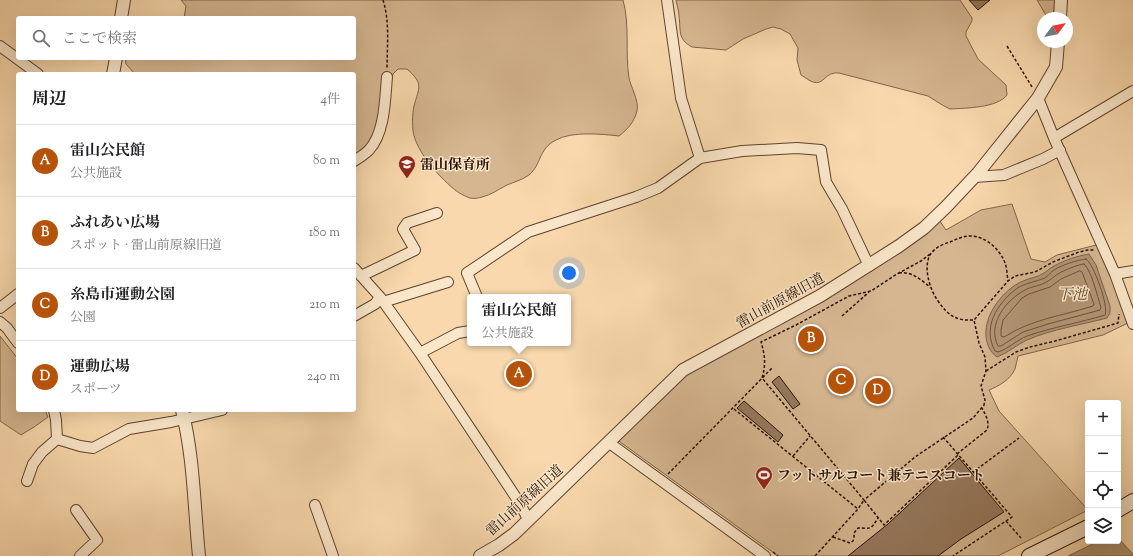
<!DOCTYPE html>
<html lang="ja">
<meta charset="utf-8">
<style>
body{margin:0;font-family:"Sorts Mill Goudy","Noto Serif JP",serif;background:#f2f2f2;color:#202124}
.controls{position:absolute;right:12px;bottom:12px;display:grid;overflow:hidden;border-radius:4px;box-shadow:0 4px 16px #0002}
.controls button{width:36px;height:36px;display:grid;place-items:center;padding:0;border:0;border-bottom:1px solid #e0e0e0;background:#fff;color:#202124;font:20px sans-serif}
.compass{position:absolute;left:1037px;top:12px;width:36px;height:36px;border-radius:50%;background:#fff;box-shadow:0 4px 16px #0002;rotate:58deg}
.you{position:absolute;left:569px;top:273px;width:14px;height:14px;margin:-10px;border:3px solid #fff;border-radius:50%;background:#1a73e8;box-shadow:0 0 0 6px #1a73e833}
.badge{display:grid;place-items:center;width:26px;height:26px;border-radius:50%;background:#b45309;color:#fff;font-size:13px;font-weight:700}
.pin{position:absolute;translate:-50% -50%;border:2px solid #fff;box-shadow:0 1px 4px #0006}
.popup{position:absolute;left:467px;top:294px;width:104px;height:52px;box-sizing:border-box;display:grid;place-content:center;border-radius:4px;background:#fff;filter:drop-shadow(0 1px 3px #0005);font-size:13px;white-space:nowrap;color:#757577}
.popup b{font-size:15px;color:#202124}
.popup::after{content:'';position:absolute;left:50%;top:100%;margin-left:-8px;border:8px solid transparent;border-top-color:#fff}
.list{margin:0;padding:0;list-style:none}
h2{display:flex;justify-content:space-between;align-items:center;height:52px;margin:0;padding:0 16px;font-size:17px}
h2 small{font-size:13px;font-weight:400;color:#757577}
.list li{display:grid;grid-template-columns:26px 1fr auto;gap:12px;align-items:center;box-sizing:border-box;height:72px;padding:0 16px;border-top:1px solid #e0e0e0}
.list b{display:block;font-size:15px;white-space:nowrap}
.list p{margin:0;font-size:13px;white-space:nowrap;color:#757577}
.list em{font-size:13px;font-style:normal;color:#757577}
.icon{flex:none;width:22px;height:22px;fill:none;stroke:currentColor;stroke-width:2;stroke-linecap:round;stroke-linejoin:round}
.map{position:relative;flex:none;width:1133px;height:556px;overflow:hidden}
.search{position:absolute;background:#fff;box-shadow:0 4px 16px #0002;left:16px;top:16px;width:340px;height:44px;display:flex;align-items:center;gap:10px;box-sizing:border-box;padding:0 14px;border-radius:4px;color:#757577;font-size:15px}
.panel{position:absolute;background:#fff;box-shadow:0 4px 16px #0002;left:16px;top:72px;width:340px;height:340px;border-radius:4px}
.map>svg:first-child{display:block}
.green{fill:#d5b690;stroke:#80644a}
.water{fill:#b29473;stroke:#7c6047}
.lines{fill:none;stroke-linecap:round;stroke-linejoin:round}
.shore{stroke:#6e523c;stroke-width:1}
.building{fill:#95785c;stroke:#2a1105}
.minor-casing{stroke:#5e432f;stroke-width:12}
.tertiary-casing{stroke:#5e432f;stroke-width:14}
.secondary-casing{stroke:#2a1105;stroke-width:16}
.path{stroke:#2a1105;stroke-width:1.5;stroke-dasharray:3 2;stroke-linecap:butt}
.minor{stroke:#fae6c9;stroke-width:10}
.tertiary{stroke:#fae6c9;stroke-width:12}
.secondary{stroke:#fae6c9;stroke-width:14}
.labels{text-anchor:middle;stroke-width:3;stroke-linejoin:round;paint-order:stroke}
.poi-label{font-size:14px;font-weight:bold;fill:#2a1105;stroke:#fae6c9;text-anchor:start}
.street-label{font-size:14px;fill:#2a1105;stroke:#fae6c9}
.water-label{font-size:15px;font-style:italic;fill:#604531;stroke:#fae6c9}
</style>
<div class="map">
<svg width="1133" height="556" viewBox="0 0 1133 556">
<rect width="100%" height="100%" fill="#f8d8ac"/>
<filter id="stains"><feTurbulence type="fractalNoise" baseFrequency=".005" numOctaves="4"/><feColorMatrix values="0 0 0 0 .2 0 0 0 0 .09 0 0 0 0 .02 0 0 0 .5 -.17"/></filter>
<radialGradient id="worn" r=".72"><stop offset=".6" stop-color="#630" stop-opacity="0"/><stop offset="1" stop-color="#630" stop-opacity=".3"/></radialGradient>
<!-- green -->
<path class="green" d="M181,0H623C630,24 625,53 629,78C631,88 639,100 637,111C634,122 628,129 619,136C602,134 572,131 556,140C538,149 542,164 529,175C522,180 514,182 507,185C499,189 491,195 482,197C479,198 474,199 470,198C458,194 450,186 441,177C430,165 419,152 414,136C412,128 412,115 414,106C419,87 424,84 407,69H398L393,74C390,90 376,134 366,146C363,150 358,153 354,156V74H135L126,64L125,58H354V18H184L186,6Z
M676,0H960L972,18V21L966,32V36L978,59L1006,85L1007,95C997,108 966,108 950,109L944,106L928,96L839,73C825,71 824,86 813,82C809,81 805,77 801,75L797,60L798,48L790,34L781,29L773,27L766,29L743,39L726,50L692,47C677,39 681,30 679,16C679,11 677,5 676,0Z
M1037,0H1056L1053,17H1047Z
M1012,204L1031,259L1045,262L1057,255L1100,244L1130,322L1103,335L1018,356C1017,360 1016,365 1015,369C1010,380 999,386 989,390L999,411L1088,510L998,556H778L616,439L686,372L939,220L946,230L981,210Z
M0,336L18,359V410H45L48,417L34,427L21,435L0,421Z"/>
<!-- water -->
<path class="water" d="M1089,254L1096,265L1110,306V313L1107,318C1081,325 1052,329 1027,340C1016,345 1008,353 997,357C990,352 987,345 986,336C984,314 1004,289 1023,281C1030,278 1038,277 1044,273C1047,271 1050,268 1054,266C1065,260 1077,256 1089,254Z
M1118,538L1133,554V556H1068L1099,541H1118Z"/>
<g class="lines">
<!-- shore -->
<path class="shore" d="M1086,259C1094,264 1109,307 1105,315C1079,323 1053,327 1027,336C1017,340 1008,349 998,352L995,351C982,327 997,304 1016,289C1025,283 1035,282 1045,278C1048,276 1051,272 1054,270C1062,265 1077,260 1086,259Z
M1084,264C1092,271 1097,296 1101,307L1100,310L1048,324L1023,332L1001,346H998C987,324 1006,300 1025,290C1032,286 1041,286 1048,281C1052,279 1054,276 1058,274C1064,270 1077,265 1084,264Z
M1080,271L1082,272L1094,304L1093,306C1062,316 1032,319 1004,337L1001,336V330L1003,320L1022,298L1029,294L1050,287L1061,279Z"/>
</g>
<!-- building -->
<path class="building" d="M969,0H990L978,10Z
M779,376L800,404L793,409L772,382Z
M744,401L783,435L778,442L737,408Z
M959,458L1004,512L961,539L938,556H848L888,524Z"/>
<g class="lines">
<defs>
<path id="minor" d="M667,0L681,98L700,158
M0,46L38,74
M1038,98L1054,138L1115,274L1133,324
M1054,138L1133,91
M354,161C359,158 365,154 369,150C385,133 385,99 387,77
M974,177L1004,175L1043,159L1060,150
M354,268L380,297L420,353L519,502L528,519
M1115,274L1133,271
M361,276L415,250L403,229L407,223L437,213
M477,297L467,273L528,232L636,197L658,188L700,158L742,151L797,148L821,150L826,182L842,209L869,266
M383,302L448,282
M0,308L18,294
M354,316L375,304L380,297
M0,322L7,328L18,343
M420,353L458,333L470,331
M54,410L56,420L57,439
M608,442L765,556
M27,481L33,464L42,452L57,439L80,446L93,448L129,429L171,422L222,410
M315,505L333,556
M76,510L97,540L80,556"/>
<path id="tertiary" d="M121,18L124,0
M1060,18L1061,0
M113,74L116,58
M182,410C194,458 194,507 199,556
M480,556L499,545L514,534L683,370L820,296L899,246L924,228L946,207L978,173L1038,98L1056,67L1058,42"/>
<path id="secondary" d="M1118,510L1133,501
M1029,556L1088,527"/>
</defs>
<!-- minor casing -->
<use href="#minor" class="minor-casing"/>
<!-- tertiary casing -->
<use href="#tertiary" class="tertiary-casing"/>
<!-- secondary casing -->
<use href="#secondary" class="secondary-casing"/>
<!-- path -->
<path class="path" d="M383,0C390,22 387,46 387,69
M1007,46L1032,87
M930,254L921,261L897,274L871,291L849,296L796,325L761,342C765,355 766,365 762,378L864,500L915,457L973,418L984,405L985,400L981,386L986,371L985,357L979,343L974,320L1008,281L1015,276L1035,272L1053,262L1079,252L1088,250H1094
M899,273C912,271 921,280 930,287
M842,316L869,292
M973,320C955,321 948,315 938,301C930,290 923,268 930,255C934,248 943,244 950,242C957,239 963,236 971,236C985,236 1000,249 1005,263C1007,268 1007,275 1008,281
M986,371L1016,352L1030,347L1055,341L1118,323L1119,314
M734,409L858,509
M943,437L1012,517L953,556
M957,454L987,430C990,422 986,416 982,408
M793,456L810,436
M973,472L1019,438
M668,474L773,367
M1006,521L1021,538
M833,537L850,543L853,541L854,538V533L858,528C871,528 870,531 878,518
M773,552L778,556
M815,556L858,509L864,500L884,525L958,455"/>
<!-- minor -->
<use href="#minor" class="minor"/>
<!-- tertiary -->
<use href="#tertiary" class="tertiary"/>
<!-- secondary -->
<use href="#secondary" class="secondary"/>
</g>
<!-- icons -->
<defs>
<symbol id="school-pin" viewBox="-11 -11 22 30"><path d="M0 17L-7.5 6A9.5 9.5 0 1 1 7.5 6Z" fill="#8f2418" stroke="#fae6c9"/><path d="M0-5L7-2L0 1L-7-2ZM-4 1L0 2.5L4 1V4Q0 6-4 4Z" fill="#fff"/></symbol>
<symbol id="stadium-pin" viewBox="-11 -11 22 30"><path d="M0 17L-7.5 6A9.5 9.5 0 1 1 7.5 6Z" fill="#8f2418" stroke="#fae6c9"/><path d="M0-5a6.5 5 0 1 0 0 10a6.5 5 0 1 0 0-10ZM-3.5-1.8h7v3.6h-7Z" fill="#fff"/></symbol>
</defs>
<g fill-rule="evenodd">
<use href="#school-pin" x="397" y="154" width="20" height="27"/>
<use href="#stadium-pin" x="754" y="465" width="20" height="27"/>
</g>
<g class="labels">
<!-- poi labels -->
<g class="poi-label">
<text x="420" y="169">雷山保育所</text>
<text x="777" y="480">フットサルコート兼テニスコート</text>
</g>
<!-- street labels -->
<g class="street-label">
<text transform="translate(780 300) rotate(-29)" y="5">雷山前原線旧道</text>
<text transform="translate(524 500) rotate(-42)" y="5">雷山前原線旧道</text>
</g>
<!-- water labels -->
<g class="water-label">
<text x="1072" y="299">下池</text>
</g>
</g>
<rect width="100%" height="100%" filter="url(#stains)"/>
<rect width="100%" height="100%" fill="url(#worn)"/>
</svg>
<div class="controls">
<button>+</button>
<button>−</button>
<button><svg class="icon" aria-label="locate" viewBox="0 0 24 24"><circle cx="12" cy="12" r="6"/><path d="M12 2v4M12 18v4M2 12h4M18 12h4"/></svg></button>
<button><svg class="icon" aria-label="layers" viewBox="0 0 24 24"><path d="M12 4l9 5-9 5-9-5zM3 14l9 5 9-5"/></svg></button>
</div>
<svg class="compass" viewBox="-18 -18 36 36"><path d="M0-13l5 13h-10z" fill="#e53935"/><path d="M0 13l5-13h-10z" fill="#757577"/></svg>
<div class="you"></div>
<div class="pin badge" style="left:519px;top:374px">A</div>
<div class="popup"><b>雷山公民館</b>公共施設</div>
<div class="pin badge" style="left:811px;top:339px">B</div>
<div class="pin badge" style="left:841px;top:381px">C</div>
<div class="pin badge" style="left:878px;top:391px">D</div>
<div class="search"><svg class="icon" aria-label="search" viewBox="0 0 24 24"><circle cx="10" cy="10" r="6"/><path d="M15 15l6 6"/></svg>ここで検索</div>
<section class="panel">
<h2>周辺<small>4件</small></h2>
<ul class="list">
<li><span class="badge">A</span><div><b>雷山公民館</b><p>公共施設</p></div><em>80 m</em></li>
<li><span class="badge">B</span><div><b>ふれあい広場</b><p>スポット · 雷山前原線旧道</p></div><em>180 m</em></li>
<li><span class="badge">C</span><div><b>糸島市運動公園</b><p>公園</p></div><em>210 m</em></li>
<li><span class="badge">D</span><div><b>運動広場</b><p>スポーツ</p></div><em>240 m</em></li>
</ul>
</section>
</div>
